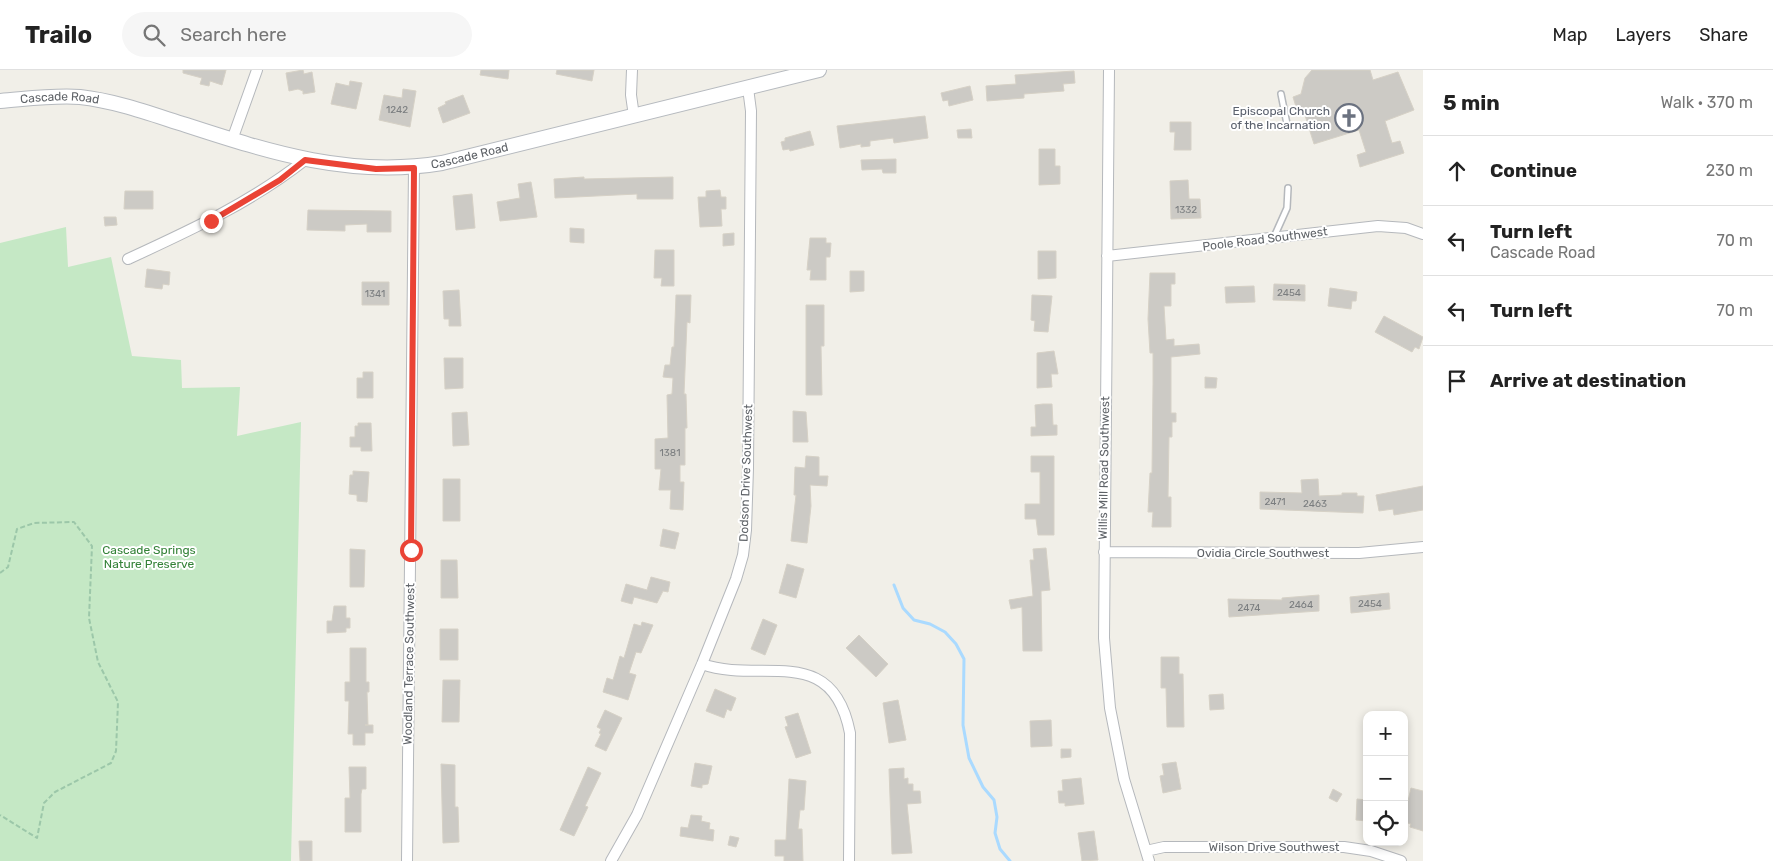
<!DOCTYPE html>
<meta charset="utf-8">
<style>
body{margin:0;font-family:Rubik,sans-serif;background:#f6f6f6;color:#222}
.controls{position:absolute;right:15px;bottom:15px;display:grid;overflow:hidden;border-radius:10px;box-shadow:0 2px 8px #0003}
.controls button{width:45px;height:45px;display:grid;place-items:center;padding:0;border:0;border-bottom:1px solid #e0e0e0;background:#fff;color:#222;font:25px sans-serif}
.stop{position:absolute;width:15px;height:15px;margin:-11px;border:4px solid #ea4335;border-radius:50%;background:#fff}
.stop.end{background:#ea4335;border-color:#fff;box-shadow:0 1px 5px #0008}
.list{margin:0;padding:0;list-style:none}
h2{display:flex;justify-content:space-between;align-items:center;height:65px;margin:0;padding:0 20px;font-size:21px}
h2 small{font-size:16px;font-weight:400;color:#767676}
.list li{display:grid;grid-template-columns:32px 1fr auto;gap:15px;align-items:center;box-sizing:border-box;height:70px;padding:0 20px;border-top:1px solid #e0e0e0}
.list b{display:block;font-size:19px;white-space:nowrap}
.list p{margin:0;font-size:16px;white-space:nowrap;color:#767676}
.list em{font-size:16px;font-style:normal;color:#767676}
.icon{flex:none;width:28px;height:28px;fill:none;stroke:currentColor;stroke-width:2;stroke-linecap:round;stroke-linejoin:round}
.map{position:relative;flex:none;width:1423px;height:791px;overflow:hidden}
header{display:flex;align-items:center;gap:30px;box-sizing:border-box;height:70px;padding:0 25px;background:#fff;border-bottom:1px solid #e0e0e0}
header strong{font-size:24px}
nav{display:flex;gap:28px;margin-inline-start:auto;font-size:18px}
.search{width:350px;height:45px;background:#f6f6f6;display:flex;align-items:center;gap:12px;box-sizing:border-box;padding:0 18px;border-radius:28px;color:#767676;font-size:19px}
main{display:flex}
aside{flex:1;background:#fff}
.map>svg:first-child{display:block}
.green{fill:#c5e8c5}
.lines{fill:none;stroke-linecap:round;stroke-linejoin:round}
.stream{stroke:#aadaff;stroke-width:3}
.building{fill:#cccac5;stroke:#d6d1c6}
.service-casing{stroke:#b5b8bc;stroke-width:8}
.minor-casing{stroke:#b5b8bc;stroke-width:12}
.secondary-casing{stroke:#b6babf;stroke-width:16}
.path{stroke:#9cc7a9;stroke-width:2;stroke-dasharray:5 2.5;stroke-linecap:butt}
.service{stroke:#fff;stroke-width:5}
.minor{stroke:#fff;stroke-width:10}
.secondary{stroke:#fff;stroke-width:14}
.route{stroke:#ea4335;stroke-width:6}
.labels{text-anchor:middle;stroke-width:4;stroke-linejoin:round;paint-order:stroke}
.number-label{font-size:10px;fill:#7a7d7f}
.street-label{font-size:12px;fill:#5f6368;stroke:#fff}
.worship-label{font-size:12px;fill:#5b616d;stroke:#fff;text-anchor:end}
.park-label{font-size:12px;fill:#348238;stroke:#fff}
</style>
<header>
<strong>Trailo</strong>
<div class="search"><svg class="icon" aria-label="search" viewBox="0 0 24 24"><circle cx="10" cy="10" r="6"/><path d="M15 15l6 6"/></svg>Search here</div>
<nav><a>Map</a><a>Layers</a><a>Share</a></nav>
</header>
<main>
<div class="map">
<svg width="1423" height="791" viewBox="0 0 1423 791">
<rect width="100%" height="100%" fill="#f1efe8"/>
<!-- green -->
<path class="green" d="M66,157L68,197L111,187L132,286L181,290L182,318L240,317L237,366L301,352L291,791H0V173Z"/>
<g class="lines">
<!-- stream -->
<path class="stream" d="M894,515L903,538L914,550L930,554L945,562L956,574L964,589L963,655L969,688L983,717L994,730L997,747L995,763L1000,779L1010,791"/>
</g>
<!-- building -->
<path class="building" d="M183,0H226L222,15L210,11L209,16L200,14L202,8L183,3Z
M303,0L304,4L312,2L315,22L303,24V21L298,19L289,21L286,3Z
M481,0H509L508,9L480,5Z
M557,0H594L592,11L556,4Z
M1312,0H1370L1373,10L1398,2L1414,40L1385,51L1392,73L1400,71L1404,83L1360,97L1357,85L1366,82L1359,60L1314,74L1303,39L1297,40L1293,27L1301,24L1305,8Z
M1074,1L1075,13L1063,14L1064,21L1024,24V28L987,31L986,16L1016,14L1015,5Z
M350,11L362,13L356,39L331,34L336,13L349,16Z
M970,16L973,30L949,36L948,30L943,31L941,23Z
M403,19L416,21L410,57L379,50L384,25L402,28Z
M463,25L470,43L443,53L438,38L446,34L445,32Z
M925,46L928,68L894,73L893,68L870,71V76L861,77V74L840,78L837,56Z
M1170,52H1191V80H1174L1175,62H1170Z
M971,59L972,68H958L957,60Z
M810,61L814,75L790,81L789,79L783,80L781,72L785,71V68Z
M1039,79H1055V96H1060V114L1039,115Z
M896,89V103H883L882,99L862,100L861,90Z
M584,107V109L673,107V129H637V124L555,128L554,109Z
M1188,110L1189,129H1200L1201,148L1171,149L1170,111Z
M531,112L537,147L500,151L497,132L520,128L518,114Z
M720,120L721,127H726V139H721L722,156L700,157L698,127H706V121Z
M125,121H153V139H124Z
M472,124L475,158L456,160L453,126Z
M308,140L391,141V162H367V154L345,155V161L307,160Z
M104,147H116L117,155L105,156Z
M570,158L584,159V173L570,172Z
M734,163V175L723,176V164Z
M810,168H826V173H831L830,187H826V210H810L811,200H807Z
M655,180H674V216H661L662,208H654Z
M1038,181H1056V208L1038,209Z
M147,199L170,202L169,215L163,214L162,219L145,217Z
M850,201H864V221L850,222Z
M1150,203H1175V214H1171V236H1164L1166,270L1174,269V276L1199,274L1200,284L1171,287V343H1176V352H1172V367H1169L1168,427H1171V457H1152L1153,442H1148L1150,403H1152L1153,315V283H1150L1148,249Z
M362,212H389V235H362Z
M1274,214L1305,215V231L1273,230Z
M1254,216L1255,232L1226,233L1225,217Z
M1330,218L1357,222L1356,231H1352L1351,239L1328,236Z
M459,220L461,256H449V249H444L443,221Z
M676,225H691L690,253L687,252L684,324H686L687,358H685V395H680V412H684L683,440L670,439L671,420H659L661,399H655V369L668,368L667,325L672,324L673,308L663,307L665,295H670L672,277H674Z
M1032,225L1052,226L1048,262L1034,261L1035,251L1031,250Z
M806,235H824V276H821L822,325H806Z
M1384,246L1423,267L1419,279L1415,277L1412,282L1375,262Z
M1054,281L1058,304H1051L1052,317L1037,318V283Z
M444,288H463V318L445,319Z
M363,302H373V328H357V308H363Z
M1205,307L1217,308L1216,318H1205Z
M1043,334H1052L1053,355H1057V365L1031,366V357H1036L1035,335Z
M793,341L806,342L808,372H793Z
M467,342L469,375L453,376L452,343Z
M358,353H371L372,381H361V377H350V367H355V356H358Z
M806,386L819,387V406H828L827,416L810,415L811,436L807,473L791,471L796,425H794L795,397L805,398Z
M1031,386H1054V465H1038L1036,449H1025V434H1040V402H1031Z
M353,401L369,402L367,432L357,431V425L349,424L350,405H353Z
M443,409H460V451H443Z
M1318,409L1319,426L1342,425V423H1357V426H1364L1363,443L1260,439V422L1302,423L1301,410Z
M1423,416V440L1394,445L1393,439L1379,441L1376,425Z
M663,459L679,463L675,479L660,476Z
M1046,478L1050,520L1041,521L1042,581H1023L1022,537L1011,539L1009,530L1033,526L1030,490H1034L1033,479Z
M350,479L365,480L364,517H350Z
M441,490H457L458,528H441Z
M787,494L804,499L796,528L779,523Z
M651,507L670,512L668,522L663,521L657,533L634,527L632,534L621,531L626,514L647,520Z
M1389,523L1390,539L1351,543L1350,527Z
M1319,525V541L1229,547L1228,529L1282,530V528Z
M334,536H346V548H350V558H346V562L327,563V551H332Z
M763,549L777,555L765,585L751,579Z
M642,552L653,555L641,583L636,582L629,603L636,605L628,630L603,622L607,608L613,610L620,586L624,588L634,554L641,556Z
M440,559H458V590H440Z
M859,565L888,594L876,607L846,578Z
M350,578H366V612H369V622H367L368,655H365H373V663H365V675H353V664H348L349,631H345V612H350Z
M1161,587H1179V604H1183L1184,657H1167L1166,618H1161Z
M443,610H460L459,652H442Z
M715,619L736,628L731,641L727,639L724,648L706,641Z
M1223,624L1224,639L1210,640L1209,625Z
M898,630L906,670L889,673L883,633Z
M605,640L622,648L606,681L595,676L601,664L599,663L601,659L597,657Z
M798,643L811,683L796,688L785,657L788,656L785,647Z
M1051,650L1052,676L1031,677L1030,651Z
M1061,679H1071V687L1061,688Z
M1176,692L1181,719L1163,723L1160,706L1164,705L1162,694Z
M695,693L712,696L708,714L702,715V718L691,716Z
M441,694L455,695V737H458L459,772L443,773Z
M349,697H366V719H362L361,724V762H345V728H350Z
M588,697L601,703L585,736L588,737L574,766L560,760Z
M904,698V709L908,708V714H913V721H920L921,733L907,734L912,783L892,784L889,699Z
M1081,708L1084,734L1065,736V733H1059L1058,721H1063L1062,710Z
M789,709L806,711L804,740H800L798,759H802L803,791H784V786H775V770H786Z
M1411,718L1423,721V761L1410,757L1411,754L1404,752V730L1408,731Z
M1333,719L1342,724L1337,732L1329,728Z
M1357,729L1367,730V751L1356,750Z
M691,745L702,746L701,751L710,753L709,759L714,760L713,771L680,766L681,757L688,758Z
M1094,761L1098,790L1082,791L1078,763Z
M730,766L739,768L736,777L728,775Z
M299,771H312V791H300Z"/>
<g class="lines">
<defs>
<path id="service" d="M1281,24L1287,54
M1274,167L1287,138L1288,118"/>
<path id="minor" d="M632,0L631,25L634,46
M1109,0L1104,568L1110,638L1124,709L1149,791
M232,70L257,0
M1107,186L1378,156L1406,158L1423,164
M128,189C191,160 250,133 305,90
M1104,482L1359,483L1423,477
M702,594C761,615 832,571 850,663L849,791
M1146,781L1164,777H1344L1371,781L1401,791
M407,791L414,98
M611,791L637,745L702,594L736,509L743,485L746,460L748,398L751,41L748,18"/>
<g id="secondary">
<path id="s1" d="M0,31C26,29 53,25 80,27C116,31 151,44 186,55C272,83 351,108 442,93L819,0"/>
</g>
</defs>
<!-- service casing -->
<use href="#service" class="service-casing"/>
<!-- minor casing -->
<use href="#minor" class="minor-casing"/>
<!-- secondary casing -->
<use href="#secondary" class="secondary-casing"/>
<!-- path -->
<path class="path" d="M0,503L8,497L17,459L34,453L74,452L92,476L89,548L98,592L118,632L116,681L111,693L55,722L44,733L37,768L0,745"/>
<!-- service -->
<use href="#service" class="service"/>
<!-- minor -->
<use href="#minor" class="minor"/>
<!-- secondary -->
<use href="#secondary" class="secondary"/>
</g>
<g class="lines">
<!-- route -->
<path class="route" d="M211,151L280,110L305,90L376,99L414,98L411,480"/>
</g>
<!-- icons -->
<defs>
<symbol id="church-ring" viewBox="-11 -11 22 22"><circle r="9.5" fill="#fff" stroke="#6b7280" stroke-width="1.5"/><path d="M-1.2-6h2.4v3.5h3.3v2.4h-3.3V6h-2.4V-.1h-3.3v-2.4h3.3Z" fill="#6b7280"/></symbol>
</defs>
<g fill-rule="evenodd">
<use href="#church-ring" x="1333" y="32" width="32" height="32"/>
</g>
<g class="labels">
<!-- number labels -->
<g class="number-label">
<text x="397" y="43">1242</text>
<text x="1186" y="143">1332</text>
<text x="1289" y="226">2454</text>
<text x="375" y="227">1341</text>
<text x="670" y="386">1381</text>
<text x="1275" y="435">2471</text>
<text x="1315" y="437">2463</text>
<text x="1370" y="537">2454</text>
<text x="1301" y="538">2464</text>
<text x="1249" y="541">2474</text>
</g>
<!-- street labels -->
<g class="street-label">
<text dy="4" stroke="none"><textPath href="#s1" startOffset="60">Cascade Road</textPath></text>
<text dy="4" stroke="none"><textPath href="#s1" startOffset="480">Cascade Road</textPath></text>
<text transform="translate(1265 169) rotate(-7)" y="4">Poole Road Southwest</text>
<text transform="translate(1104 398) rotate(-89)" y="4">Willis Mill Road Southwest</text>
<text transform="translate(746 403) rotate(-88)" y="4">Dodson Drive Southwest</text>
<text x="1263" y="487">Ovidia Circle Southwest</text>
<text transform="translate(409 594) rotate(-89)" y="4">Woodland Terrace Southwest</text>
<text x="1274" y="781">Wilson Drive Southwest</text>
</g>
<!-- worship labels -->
<g class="worship-label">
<text x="1330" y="45">Episcopal Church<tspan x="1330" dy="14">of the Incarnation</tspan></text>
</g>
<!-- park labels -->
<g class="park-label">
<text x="149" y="484">Cascade Springs<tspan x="149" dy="14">Nature Preserve</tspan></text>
</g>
</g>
</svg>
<div class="controls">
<button>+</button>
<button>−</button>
<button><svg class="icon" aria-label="locate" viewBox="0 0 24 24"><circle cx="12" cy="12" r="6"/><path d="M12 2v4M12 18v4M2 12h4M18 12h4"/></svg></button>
</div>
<div class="stop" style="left:411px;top:480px"></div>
<div class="stop end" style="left:211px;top:151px"></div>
</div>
<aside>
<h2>5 min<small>Walk · 370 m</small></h2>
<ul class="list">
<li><svg class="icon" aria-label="ahead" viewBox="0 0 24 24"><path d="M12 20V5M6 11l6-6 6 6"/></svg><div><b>Continue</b></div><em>230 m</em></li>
<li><svg class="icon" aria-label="left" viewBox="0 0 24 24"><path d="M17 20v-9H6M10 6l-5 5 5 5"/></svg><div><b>Turn left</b><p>Cascade Road</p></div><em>70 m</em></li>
<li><svg class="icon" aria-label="left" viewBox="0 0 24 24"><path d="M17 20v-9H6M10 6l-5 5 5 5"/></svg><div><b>Turn left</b></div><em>70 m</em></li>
<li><svg class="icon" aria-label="arrive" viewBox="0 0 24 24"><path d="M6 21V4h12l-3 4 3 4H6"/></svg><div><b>Arrive at destination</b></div></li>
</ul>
</aside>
</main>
